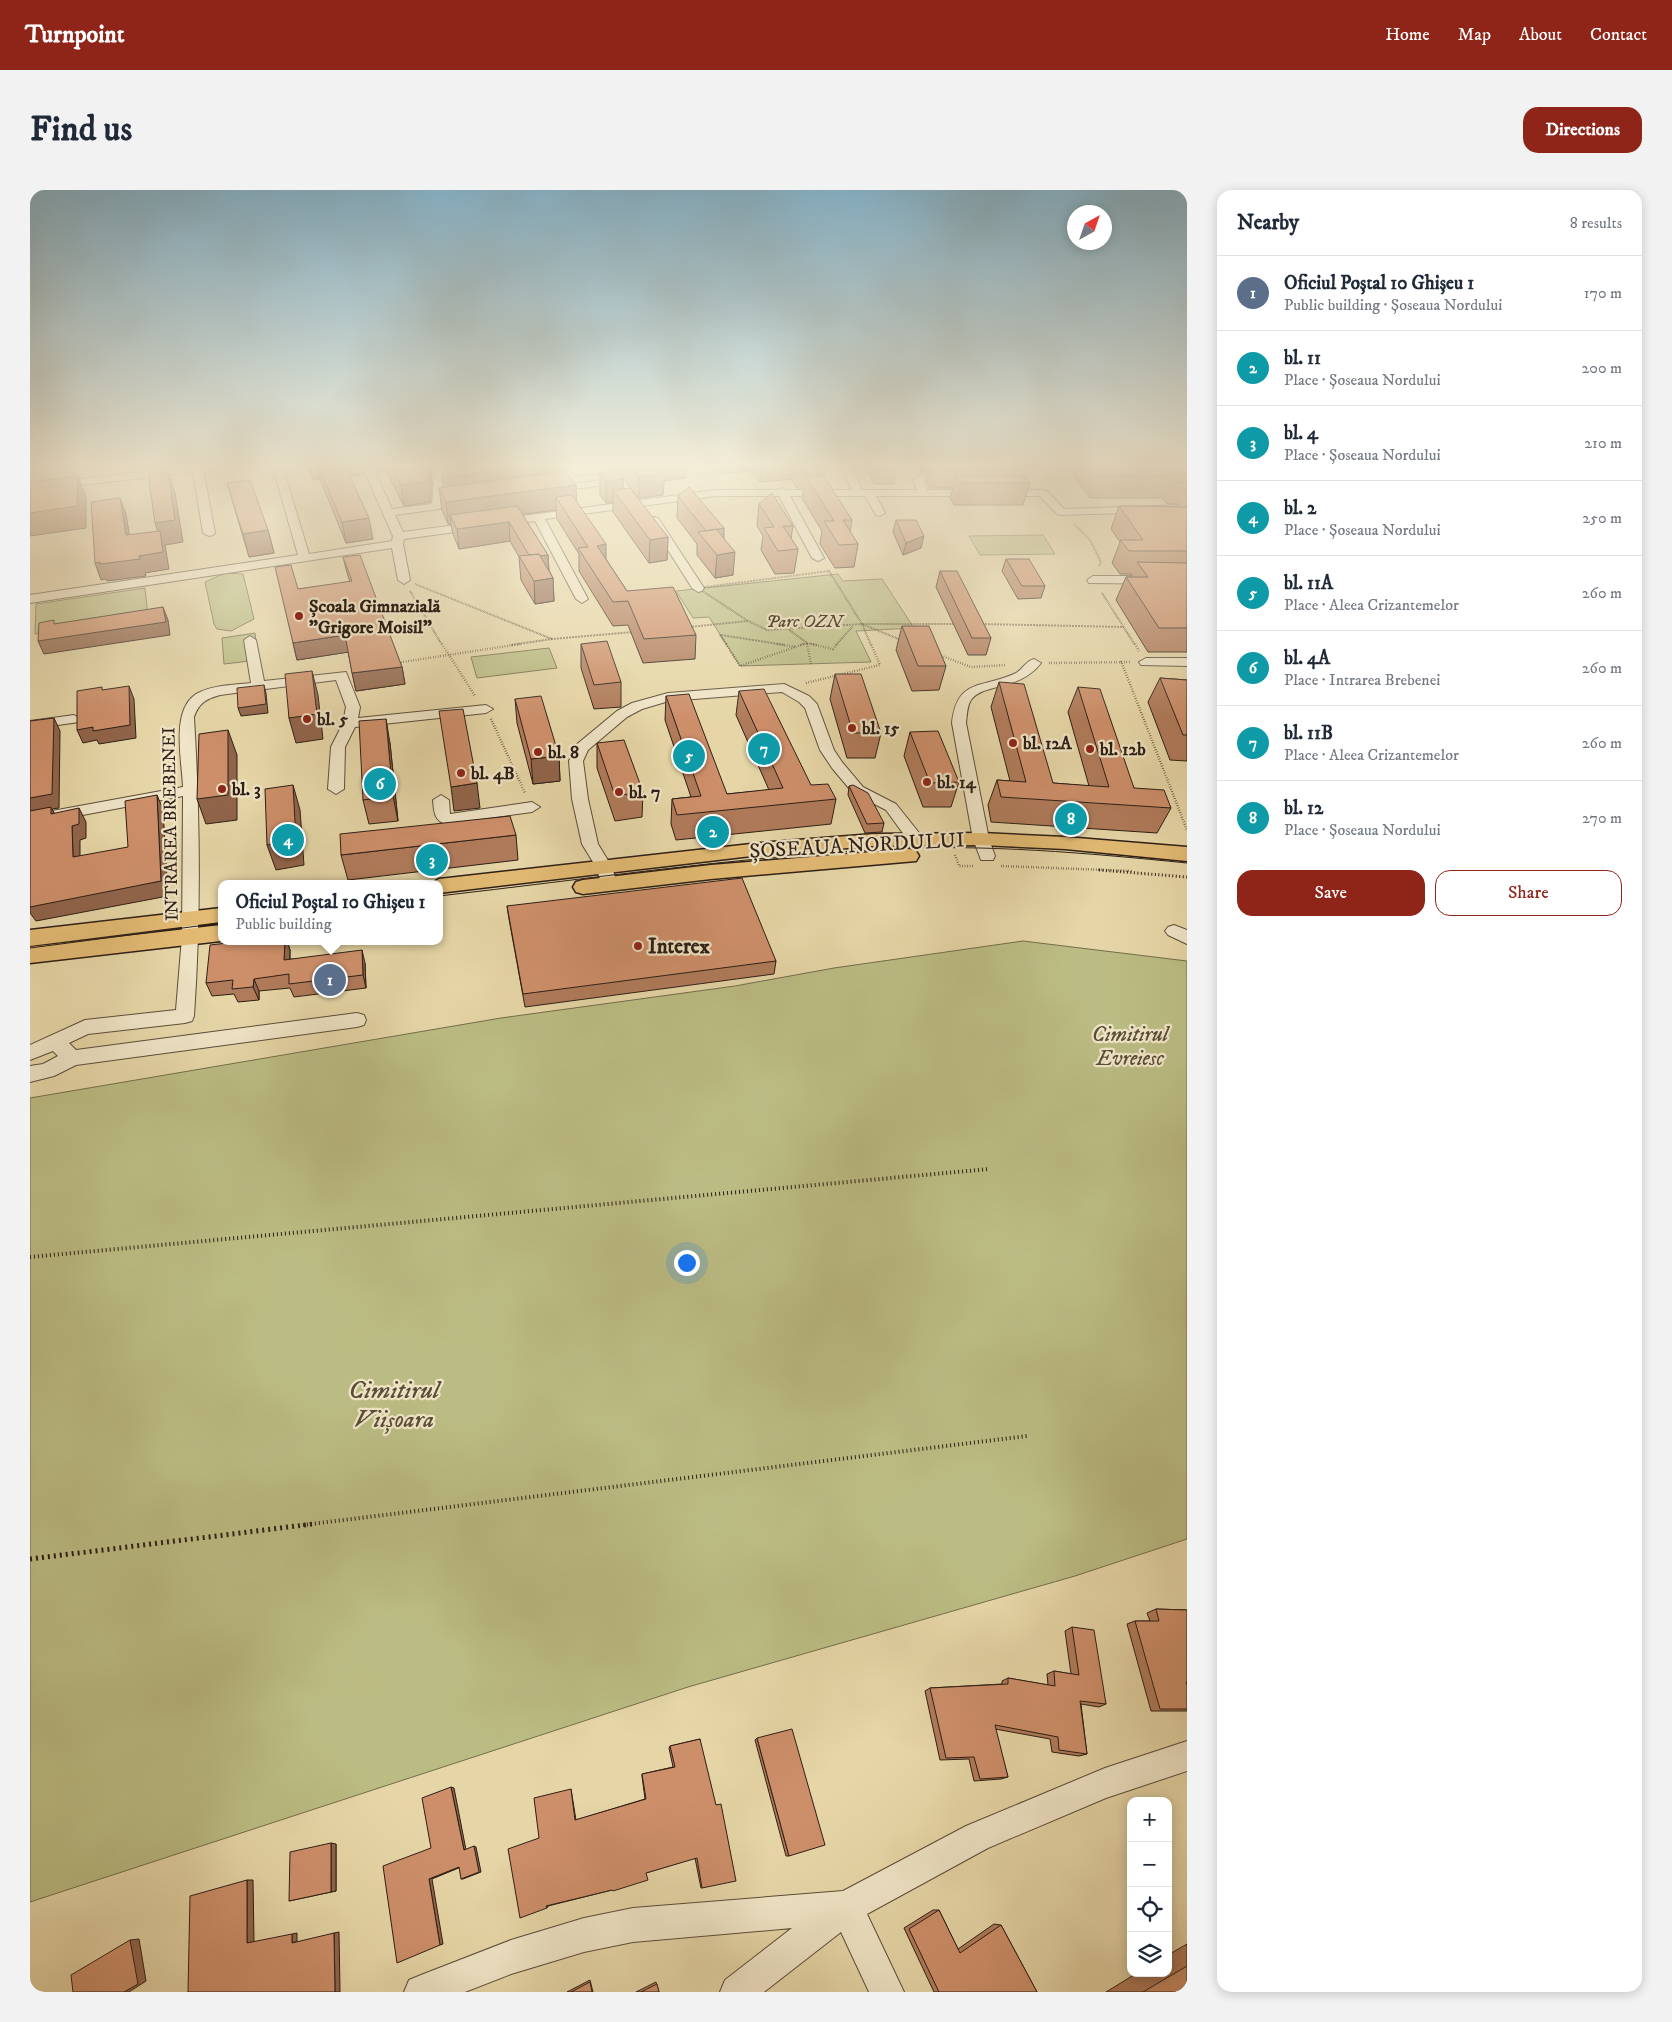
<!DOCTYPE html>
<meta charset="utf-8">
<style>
body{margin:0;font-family:"IM FELL DW Pica",serif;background:#f2f2f3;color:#1f2937}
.controls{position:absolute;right:15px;bottom:15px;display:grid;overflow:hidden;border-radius:10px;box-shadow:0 2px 12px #0003}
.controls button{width:45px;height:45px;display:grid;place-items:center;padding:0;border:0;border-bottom:1px solid #e0e1e3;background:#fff;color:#1f2937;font:25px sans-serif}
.compass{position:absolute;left:1037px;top:15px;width:45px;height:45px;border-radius:50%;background:#fff;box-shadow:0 2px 12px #0003;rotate:40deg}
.you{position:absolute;left:656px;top:1072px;width:18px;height:18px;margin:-12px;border:4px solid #fff;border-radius:50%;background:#1a73e8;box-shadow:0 0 0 8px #1a73e833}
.badge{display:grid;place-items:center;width:32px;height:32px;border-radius:50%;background:#8f2418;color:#fff;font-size:16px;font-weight:700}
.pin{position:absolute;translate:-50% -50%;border:2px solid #fff;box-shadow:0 1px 5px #0006}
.popup{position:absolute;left:188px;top:690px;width:225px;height:65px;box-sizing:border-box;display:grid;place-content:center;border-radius:10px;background:#fff;filter:drop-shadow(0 1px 4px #0005);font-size:16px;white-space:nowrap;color:#747a83}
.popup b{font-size:19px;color:#1f2937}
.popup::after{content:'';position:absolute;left:50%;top:100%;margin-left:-10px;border:10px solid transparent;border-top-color:#fff}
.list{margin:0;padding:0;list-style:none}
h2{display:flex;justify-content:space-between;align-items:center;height:65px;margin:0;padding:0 20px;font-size:21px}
h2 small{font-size:16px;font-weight:400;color:#747a83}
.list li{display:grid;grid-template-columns:32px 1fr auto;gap:15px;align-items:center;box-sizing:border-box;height:75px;padding:0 20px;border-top:1px solid #e0e1e3}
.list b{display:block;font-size:19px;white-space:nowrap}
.list p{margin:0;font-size:16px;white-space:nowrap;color:#747a83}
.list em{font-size:16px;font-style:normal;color:#747a83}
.actions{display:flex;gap:10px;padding:15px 20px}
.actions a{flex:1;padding:11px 0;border:1px solid #8f2418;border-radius:15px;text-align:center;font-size:18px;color:#8f2418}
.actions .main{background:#8f2418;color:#fff}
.icon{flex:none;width:28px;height:28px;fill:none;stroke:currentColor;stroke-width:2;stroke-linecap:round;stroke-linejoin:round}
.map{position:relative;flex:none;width:1157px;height:1802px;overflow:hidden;border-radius:15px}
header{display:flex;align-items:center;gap:30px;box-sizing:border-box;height:70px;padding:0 25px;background:#8f2418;color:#fff}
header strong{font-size:24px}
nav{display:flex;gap:28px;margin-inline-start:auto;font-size:18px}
.intro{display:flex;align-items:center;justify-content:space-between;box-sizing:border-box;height:120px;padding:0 30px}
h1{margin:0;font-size:35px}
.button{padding:12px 22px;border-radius:15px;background:#8f2418;color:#fff;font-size:18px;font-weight:700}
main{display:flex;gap:30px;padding:0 30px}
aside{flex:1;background:#fff;border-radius:15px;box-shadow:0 2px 12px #0003}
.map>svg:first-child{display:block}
.green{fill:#bbbc83;stroke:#746d4c}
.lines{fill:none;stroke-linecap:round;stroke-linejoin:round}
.minor-casing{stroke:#5b4c3a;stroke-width:2}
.major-casing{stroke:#2d1e15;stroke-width:3}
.path-far4{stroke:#2d1e15;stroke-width:2;stroke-dasharray:0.5 1;stroke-linecap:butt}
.path-far3{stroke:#2d1e15;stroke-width:2.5;stroke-dasharray:0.5 2;stroke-linecap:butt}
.path-far2{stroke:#2d1e15;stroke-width:3;stroke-dasharray:1 2.5;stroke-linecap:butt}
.path-far1{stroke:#2d1e15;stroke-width:4;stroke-dasharray:1 3;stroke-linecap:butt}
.path{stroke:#2d1e15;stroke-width:5;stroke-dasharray:2 4;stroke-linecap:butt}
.minor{fill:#efe4c6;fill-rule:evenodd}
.major{fill:#e3bb74;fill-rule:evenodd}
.tram{stroke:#2d1e15;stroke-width:1}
.wall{fill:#b07b5b;stroke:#2d1e15}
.shaded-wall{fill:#90644a;stroke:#2d1e15}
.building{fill:#cd8f6a;stroke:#2d1e15}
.poi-dot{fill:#8f2418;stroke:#efe4c6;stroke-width:2}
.labels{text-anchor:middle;stroke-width:4.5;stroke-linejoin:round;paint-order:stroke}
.far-poi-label{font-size:18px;font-weight:bold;fill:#2d1e15;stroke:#efe4c6;text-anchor:start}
.far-park-label{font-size:18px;font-style:italic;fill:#584d36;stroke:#efe4c6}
.far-street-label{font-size:18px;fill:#2d1e15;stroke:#efe4c6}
.street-label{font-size:21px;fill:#2d1e15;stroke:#efe4c6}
.poi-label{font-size:21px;font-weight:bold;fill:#2d1e15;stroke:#efe4c6;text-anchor:start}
.park-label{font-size:21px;font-style:italic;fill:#584d36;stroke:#efe4c6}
.near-park-label{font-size:25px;font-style:italic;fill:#584d36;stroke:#efe4c6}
</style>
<header>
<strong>Turnpoint</strong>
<nav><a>Home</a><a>Map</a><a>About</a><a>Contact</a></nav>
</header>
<div class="intro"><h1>Find us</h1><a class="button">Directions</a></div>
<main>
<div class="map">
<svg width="1157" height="1802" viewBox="0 0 1157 1802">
<rect width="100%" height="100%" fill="#e6d6a7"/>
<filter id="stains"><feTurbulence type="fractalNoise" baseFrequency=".004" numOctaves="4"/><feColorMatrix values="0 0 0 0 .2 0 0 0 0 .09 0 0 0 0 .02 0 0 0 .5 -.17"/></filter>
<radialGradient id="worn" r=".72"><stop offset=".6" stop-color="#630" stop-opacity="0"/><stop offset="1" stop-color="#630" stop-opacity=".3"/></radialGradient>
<!-- green -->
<path class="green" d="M1013,345L1025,364L950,365L939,346Z
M195,383L213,384L224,429L201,441L187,439L184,434L175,392Z
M808,384L813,391L852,389L884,438L826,441L841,472L710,476L679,427L663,428L646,401Z
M115,398L118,427L5,444L6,414Z
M225,443L228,470L194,474L192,448Z
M519,458L527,478L447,488L441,467Z
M993,751L1157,771V1349L1045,1386L658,1497L0,1712V908L471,828L705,796L804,778Z"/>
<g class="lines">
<defs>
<path id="minor" d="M148,278H175L173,280L185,343L183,345L179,346L173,343L163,282L0,301V295Z
M243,278H253L279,364L362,351L363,346L333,278H343L362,319L402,314L405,278H415L413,312L437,309L442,312L437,315L365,325L373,342L686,300H748L752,298L756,300H822L812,278H822L832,300H887L883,290C892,281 920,276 930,284L929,286L900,287L894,291L897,300H1013L1017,301L1034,319L1157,315V321L1031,325L1027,324L1010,306H846L855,323L850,326L846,325L835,306H760L794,368L788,371L782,368L749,306H686L515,329L558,409L552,413L546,409L505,331L374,349L373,354L380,390L374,394L368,390L362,358L0,413V405L268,365Z
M534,278H575L584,280L592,291L587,294L516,302L515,300L520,297L580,289L572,283L545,285Z
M624,327L628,328L674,398L672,401L668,402L662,398L619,330Z
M1063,386H1157V394L1059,393L1057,390Z
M220,446L226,450L234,491L316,482L330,517L328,528L456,515L463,519L456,523L325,537L315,557L314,599L306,604L298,599L301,557L313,533L316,517L306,490L190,505C176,509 169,513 164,527C170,627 171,726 164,826L162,831L155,833L58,844L39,853L46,860L327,823L334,825L336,830L334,835L327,837L46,875L24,886L0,892V876L13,874L28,866L23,861L0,870V855L55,830L146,820L152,747L153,606L0,635V625L153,597C152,570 140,518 168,503C183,495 204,495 221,493L214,450Z
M1116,468H1157V476L1111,475L1109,472Z
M1004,469L1011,473C990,501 953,493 941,510C937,516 937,525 936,533L959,649L965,666L963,670H951L943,649L922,533C927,487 953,499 986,483C993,479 996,471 1004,469Z
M754,494L779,506L787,514L804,560L812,572L833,597L866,614L894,649L892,653H880L856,620L823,603L802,578L790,560L775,518L769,512L752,502L639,511L612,519L597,527L558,560L553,571L558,609L568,654L582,677L587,694L585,698H573L566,677L552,654L542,609L539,571L546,555L587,521L602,513L638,503Z
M44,525L51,529L49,532L0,539V531Z
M411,605L419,610L420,624L502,612L510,617L502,622L416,634C404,631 404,621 403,610Z
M1144,735L1157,740V754L1138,745L1135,741L1138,737Z
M1157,1551V1581L1076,1608L958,1658L837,1724L874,1802H839L811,1742L734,1802H690L695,1790L762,1738L603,1752L554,1762L481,1784L435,1802H374L379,1790L391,1785L481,1750L554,1728L603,1718L813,1701L936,1636L1075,1578Z"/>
<path id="major" d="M951,643L1035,647L1157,657V671L1035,659L951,655L844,656L730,665L409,703V694H400L409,689L730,653L844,644Z
M879,659L886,661L889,666L886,671L681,689L553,704L546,702L543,697L546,692L553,690L681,675Z
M191,718V732L0,756V740Z
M191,735V751L0,773V757Z"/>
</defs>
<!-- minor casing -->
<use href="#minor" class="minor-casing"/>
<!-- major casing -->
<use href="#major" class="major-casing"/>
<!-- path-far4 -->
<path class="path-far4" d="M664,278L677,292
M1013,278L1017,291
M1044,334L1060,350L1071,372L1069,376
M799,381L832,434L737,440L718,431L668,398Z
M385,394L522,449
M380,401L412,455
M1072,403L1105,455
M832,434L841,455
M952,434L1094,437
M659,437L718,431
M758,439L777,453L787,455
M690,445L697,455
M691,445L755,455
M871,450L832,434H926
M481,455L522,449L603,442
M770,455L777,453V455
M806,455L823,436"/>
<!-- path-far3 -->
<path class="path-far3" d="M412,454L445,506
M696,454L710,476L774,454
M747,454L766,457
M777,454L781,474
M781,454L803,459L807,454
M1105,454L1109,461
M909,465L941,477L976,475
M1091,471L1157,640
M366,473L490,454
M1019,473L1101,472
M776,493L850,475L841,454
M461,529L495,603
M925,665L929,676H944
M971,676L1102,681"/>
<!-- path-far2 -->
<path class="path-far2" d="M1069,680L1157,687"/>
<!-- path-far1 -->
<path class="path-far1" d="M0,1067L959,979
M273,1335L997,1246"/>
<!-- path -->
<path class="path" d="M0,1369L283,1334"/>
<!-- minor -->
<use href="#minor" class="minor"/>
<!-- major -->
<use href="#major" class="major"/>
<!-- tram -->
<path class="tram" d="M409,706C558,689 706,667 856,659C956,654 1057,663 1157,673
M0,758L191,733"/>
</g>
<!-- wall -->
<path class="wall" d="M279,278H332L334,284L320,286L343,349L316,353L290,289L283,290Z
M344,278H400L402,293L400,312L374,316L356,281L347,282Z
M413,278H529V282L546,295V312L576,369L597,401L666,445L665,469L613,473L598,435L583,436L549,381V364L527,329L526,320L492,324L518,365L519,380L523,388L524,411L505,414L491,390L489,367L480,351L429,359L423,344L421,334H418L412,320L409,298H414L412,288Z
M585,278H656L655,288L634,291L633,305L609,308Z
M685,278H795L794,285L786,286L822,330L820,342L828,354L824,377L805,378L790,354L792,341L772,308L774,298H767L761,289L730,292L719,281L691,284Z
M836,278H867L864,294H844Z
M888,278H987L985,286L1000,293L993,315H924L920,308L923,298H900L896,292L899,279L891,283Z
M1038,278H1157V462H1118L1086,410L1096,387H1101L1102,384H1090L1082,373L1090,352L1081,339L1089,316L1147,317L1148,314H1137L1132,308H1060Z
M570,283L593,289V299L638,347L637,370L619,373L583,322V312L576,313L570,305Z
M197,293L238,340L244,363L219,367Z
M648,306L694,338V348L703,385L685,388L667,365V354L647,328Z
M729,314L763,336L761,349L768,359L764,383L745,384L731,360L733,346L727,336Z
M866,330L891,358L873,365L863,342Z
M313,367L372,477L375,494L326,501L318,462L267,470L263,453L268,399L320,392L317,383Z
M976,369L1015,396L1011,408L988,409L972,381Z
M910,381L961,448L956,465H938L906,397Z
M872,436L916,476L909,500L882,501L866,460Z
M551,454L591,492V517L564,519L551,478Z
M805,484L851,543L845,568H817L800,509Z
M1130,488L1157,490V571L1140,570L1118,512Z
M969,492L1023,593L1059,596L1038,522L1048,497L1104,598L1141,618L1127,643L961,632L958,615L967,590L980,591L961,517Z
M709,501L781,595L806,609L801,634L646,650L641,634L642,609L661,607L635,530L636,506L697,604L739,600L706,525Z
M485,509L529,566L530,591L503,594L487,533Z
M880,542L929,592L921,617H893L874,566Z
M360,553L368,631L339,634L333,610Z
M567,553L613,602L612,627L585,631L567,578Z
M819,596L854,633L852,642L835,643L818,605Z
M486,645L488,670L318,690L311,665Z
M477,716L746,771L744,784L495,817L479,729Z
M215,751H257L260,760V769L335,773L336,798L264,807L260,798L229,801V810L208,812L204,804L182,806L176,793Z
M1126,1419L1157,1420V1521H1121L1097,1434L1105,1431H1120L1117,1423Z
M1042,1437L1076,1514L1069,1517L1051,1514L1057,1564L1049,1566L1022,1562L1020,1549L965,1539L978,1587L971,1589L944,1591L939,1569L910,1570L895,1501L900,1498L972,1494V1491L978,1488L1018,1495L1017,1484L1024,1481L1041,1484L1035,1441Z
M727,1548L759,1666H756L725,1550Z
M670,1549L672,1698H671L665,1668L616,1683L582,1700L518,1716V1717L517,1718L509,1648L541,1599L546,1630L615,1609L612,1586V1584L643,1577L639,1558L640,1556Z
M306,1654V1701L259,1711Z
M903,1720H909L928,1759L964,1734L971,1735L1007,1802H904L874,1738Z
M1157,1754V1802H1076L1107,1783H1138V1765Z
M560,1790L563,1802H537Z
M626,1792L629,1802H606Z"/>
<!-- shaded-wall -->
<path class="shaded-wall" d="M281,278H287L290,289L283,290Z
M313,278H332L334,284L314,286Z
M346,278H356V281L347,282Z
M399,278H400L402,293L400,312L374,316L371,295Z
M490,278H529V294L415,310L412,288Z
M624,278H656L655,288L634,291L633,305L609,308V287Z
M692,278H720L719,281L691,284Z
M731,278H762L761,289L730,292Z
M787,278H795L794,285L786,286Z
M893,278H898V279L891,283Z
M138,281L145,303L153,352L135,355L139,379L115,383L116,386L77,391L76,389L71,390L65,373L109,366L132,354L125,333Z
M48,286L56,308V338L0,346V323Z
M593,289V311L583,300V312L576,313V291Z
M546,295L547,317L526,307V320L424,333L420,325L421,334H418L416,312Z
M90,308L96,324L102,362L96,345Z
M339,328L343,349L316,353L312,332Z
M479,332L480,351L429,359L427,339Z
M694,338L692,361L676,341Z
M238,340L244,363L219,367L213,344Z
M894,346L891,358L873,365L876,353Z
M638,347L637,370L619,373L620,350Z
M576,354V378L567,356Z
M705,362L703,385L685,388L687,365Z
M518,365L519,385L500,367Z
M523,388L524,411L505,414L504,391Z
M133,417L138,430L140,445L14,464L8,451Z
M315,445L319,462L267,470L263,453Z
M372,477L375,494L326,501L322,483Z
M282,481L288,505L293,549L266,553L259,528Z
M234,495L236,503L238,523L211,526L208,518Z
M99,496L104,509L106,548L69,554L67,550L53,553L47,540Z
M24,528L30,541L29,618L22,619L29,631L0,623V608Z
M356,529L360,553L368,631L363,606Z
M198,540L207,565V630L176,634L167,609Z
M529,566L530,591L503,594L501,569Z
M447,593L450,618L424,621L421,597Z
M263,595L270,620L274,675L246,680L237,655Z
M127,605L133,619L138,706L6,731L0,723V712L131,691Z
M49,618L56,632V648L50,650V681L43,667L42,636Z
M255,751H257L260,760L259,783L254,770Z
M332,760L335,773L336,798L333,785Z
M224,789L229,801V810L223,797Z
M421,1597L424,1598L436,1660H434Z
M301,1653L306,1654V1701L301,1702Z
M444,1656L446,1657L451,1682L433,1689H431Z
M429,1677H431L402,1689L413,1754L410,1755L399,1689Z
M217,1690H223L224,1752L217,1753Z
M309,1742L310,1802H305L304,1743Z
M267,1743V1751L262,1753V1744Z
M109,1749L116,1791L99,1802H94L100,1750Z"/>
<!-- building -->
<path class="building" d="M289,278H316L339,328L312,332Z
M362,278H399L398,291L371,295Z
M413,278H490L412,288Z
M578,278H584L593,289L576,291L570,283Z
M602,278H630L634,283L609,287Z
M1061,278H1157V292H1146L1141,286H1068Z
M138,281L145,330L125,333L118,284Z
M535,281L546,295L416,312L409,298Z
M48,286L47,316L0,323V292Z
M776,286H794L822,330H813L828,354L809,355L794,331H804Z
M926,286H995L1000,293H929Z
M220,290L238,340L213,344L197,293Z
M659,297L694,338L676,341L648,306Z
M600,298L638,347L620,350L583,300Z
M1153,301H1157V306Z
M742,303L763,336H753L768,359L748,361L734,338L744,337L729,314Z
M542,305L576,354L567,356L597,401L643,397L666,445L614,449L598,411L583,412L548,358L558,357L526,307Z
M90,308L96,345L130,341L133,362L109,366L110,369L70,374V372L65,373L61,312Z
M487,316L518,365L510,366L509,364L499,365L479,332L427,339L420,325Z
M1089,316L1157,317V361H1099L1090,350H1113Z
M866,330H886L894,346L876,353Z
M686,339L705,362L687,365L668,342Z
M509,364L523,388L504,391L489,366Z
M330,365L372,477L322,483L315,445L263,453L245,377L261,375L268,399L322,391L313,367Z
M976,369H999L1015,396H992Z
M1107,372L1157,373V438H1129L1096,387H1118Z
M910,381H927L961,448H942Z
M133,417L136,432L8,451L9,433L24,430V434Z
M872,436H899L916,476H888Z
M577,451L591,492L564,495L551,454Z
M282,481L287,524L259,528L255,484Z
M805,484H831L851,543H823Z
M1130,488L1157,490V545H1153Z
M969,492L994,494L1023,593L1079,597L1048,497L1070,499L1104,598L1134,600L1141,618L971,607L967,590L996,592Z
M234,495L236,514L208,518L207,498Z
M99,496L100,535L63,541V537L47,540V501L72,497V500Z
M734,499L781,595L798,594L806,609L647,625L642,609L671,606L636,506L659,504L697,604L753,598L709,501Z
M511,506L529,566L501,569L485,509Z
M433,519L447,593L421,597L409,521Z
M24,528L22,604L0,608V531Z
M356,529L363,606L333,610L329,531Z
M198,540V605L167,609L169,544Z
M908,541L929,592L900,593L880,542Z
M594,550L613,602L585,606L567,553Z
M263,595L266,650L237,655L235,599Z
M823,595L838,603L854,633L837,634L819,596Z
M127,605L131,691L0,717V621L21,617V624L49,618V634L42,636L43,667L98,657L95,611Z
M480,626L486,645L311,665L310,644Z
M712,688L746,771L493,804L477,716Z
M215,751H255L254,770L332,760L333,785L259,794V784L224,789L223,797L202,799L203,790L176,793L180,755Z
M1126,1419L1157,1420V1492H1156L1157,1495V1519H1130L1105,1431H1129Z
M1042,1437L1064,1440L1076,1514L1050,1511L1057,1564L1029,1560L1028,1547L965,1535L978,1587L950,1589L944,1567L916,1568L900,1498L978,1494V1488L1025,1496L1024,1481L1049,1485Z
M762,1539L795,1655L759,1666L727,1548Z
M670,1549L686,1615L691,1614L706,1691L672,1698L667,1668L616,1683L618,1690L583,1701L582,1700L516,1716L517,1718L490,1728L478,1659L509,1648L504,1608L541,1599L545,1630L616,1609L612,1584L645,1577L640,1556Z
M421,1597L434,1660L444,1656L449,1682L431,1689L429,1677L399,1689L410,1755L367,1773L353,1676L401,1658L392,1608Z
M301,1653V1702L259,1711L260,1662Z
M217,1690V1753L262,1744V1753L304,1743L305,1802H158L160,1706Z
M909,1720L930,1763L971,1735L1007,1802H909L879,1739Z
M100,1750L108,1794L94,1802H43L41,1785Z
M1157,1776V1802H1113Z
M560,1792L562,1802H541Z
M627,1794L629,1802H611Z"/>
<!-- sky -->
<linearGradient id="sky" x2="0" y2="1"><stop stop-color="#87b6ce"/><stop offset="0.52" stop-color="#f4edd7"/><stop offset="1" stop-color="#f4edd7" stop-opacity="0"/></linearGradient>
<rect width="1157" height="530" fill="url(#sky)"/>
<!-- markers -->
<g class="poi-dot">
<circle cx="269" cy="426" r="5"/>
<circle cx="277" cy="529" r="5"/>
<circle cx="822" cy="538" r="5"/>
<circle cx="983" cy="553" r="5"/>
<circle cx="1060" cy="559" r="5"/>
<circle cx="508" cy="562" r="5"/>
<circle cx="431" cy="583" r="5"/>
<circle cx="897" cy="592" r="5"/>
<circle cx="192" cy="599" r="5"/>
<circle cx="589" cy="602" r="5"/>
<circle cx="608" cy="756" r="5"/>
</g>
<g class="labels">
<!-- far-poi labels -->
<g class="far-poi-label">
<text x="279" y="422">Școala Gimnazială<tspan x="279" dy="21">"Grigore Moisil"</tspan></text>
<text x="287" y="535">bl. 5</text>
<text x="832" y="544">bl. 15</text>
<text x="993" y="559">bl. 12A</text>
<text x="1070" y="565">bl. 12b</text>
<text x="518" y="568">bl. 8</text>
<text x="441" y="589">bl. 4B</text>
<text x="907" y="598">bl. 14</text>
<text x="202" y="605">bl. 3</text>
<text x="599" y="608">bl. 7</text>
</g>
<!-- far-park labels -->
<g class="far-park-label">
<text x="774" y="437">Parc OZN</text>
</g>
<!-- far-street labels -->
<g class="far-street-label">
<text transform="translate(140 634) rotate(-91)" y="6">INTRAREA BREBENEI</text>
</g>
<!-- street labels -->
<g class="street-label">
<text transform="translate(827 655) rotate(-3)" y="7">ȘOSEAUA NORDULUI</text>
</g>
<!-- poi labels -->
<g class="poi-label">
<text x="618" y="763">Interex</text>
</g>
<!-- park labels -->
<g class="park-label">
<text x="1100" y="851">Cimitirul<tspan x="1100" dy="24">Evreiesc</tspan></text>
</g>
<!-- near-park labels -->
<g class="near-park-label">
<text x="364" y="1208">Cimitirul<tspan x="364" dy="29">Viișoara</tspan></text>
</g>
</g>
<rect width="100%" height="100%" filter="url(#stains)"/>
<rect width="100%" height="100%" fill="url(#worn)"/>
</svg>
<div class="controls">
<button>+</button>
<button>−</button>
<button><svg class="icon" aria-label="locate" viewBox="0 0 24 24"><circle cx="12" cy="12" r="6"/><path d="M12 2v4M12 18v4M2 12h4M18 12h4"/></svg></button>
<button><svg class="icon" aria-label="layers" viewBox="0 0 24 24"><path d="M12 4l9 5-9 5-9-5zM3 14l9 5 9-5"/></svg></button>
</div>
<svg class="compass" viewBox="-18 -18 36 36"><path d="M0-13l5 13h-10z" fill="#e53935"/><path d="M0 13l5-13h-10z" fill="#747a83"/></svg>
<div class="you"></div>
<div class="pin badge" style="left:300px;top:790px;background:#5c6f8a">1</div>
<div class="popup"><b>Oficiul Poștal 10 Ghișeu 1</b>Public building</div>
<div class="pin badge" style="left:683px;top:642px;background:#0f9aa8">2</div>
<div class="pin badge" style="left:402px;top:670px;background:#0f9aa8">3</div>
<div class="pin badge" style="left:258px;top:650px;background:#0f9aa8">4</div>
<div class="pin badge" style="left:659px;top:566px;background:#0f9aa8">5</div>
<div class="pin badge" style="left:350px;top:594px;background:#0f9aa8">6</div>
<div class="pin badge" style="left:734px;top:559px;background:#0f9aa8">7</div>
<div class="pin badge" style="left:1041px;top:629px;background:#0f9aa8">8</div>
</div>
<aside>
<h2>Nearby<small>8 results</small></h2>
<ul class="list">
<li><span class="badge" style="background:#5c6f8a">1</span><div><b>Oficiul Poștal 10 Ghișeu 1</b><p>Public building · Șoseaua Nordului</p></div><em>170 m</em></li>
<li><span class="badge" style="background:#0f9aa8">2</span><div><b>bl. 11</b><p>Place · Șoseaua Nordului</p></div><em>200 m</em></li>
<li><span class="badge" style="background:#0f9aa8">3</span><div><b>bl. 4</b><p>Place · Șoseaua Nordului</p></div><em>210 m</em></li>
<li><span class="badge" style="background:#0f9aa8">4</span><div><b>bl. 2</b><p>Place · Șoseaua Nordului</p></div><em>250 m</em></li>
<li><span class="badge" style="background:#0f9aa8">5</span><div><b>bl. 11A</b><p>Place · Aleea Crizantemelor</p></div><em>260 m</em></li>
<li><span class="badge" style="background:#0f9aa8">6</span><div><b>bl. 4A</b><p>Place · Intrarea Brebenei</p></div><em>260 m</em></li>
<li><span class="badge" style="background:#0f9aa8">7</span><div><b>bl. 11B</b><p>Place · Aleea Crizantemelor</p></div><em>260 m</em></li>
<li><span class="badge" style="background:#0f9aa8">8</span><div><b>bl. 12</b><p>Place · Șoseaua Nordului</p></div><em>270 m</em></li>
</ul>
<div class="actions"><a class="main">Save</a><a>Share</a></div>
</aside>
</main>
